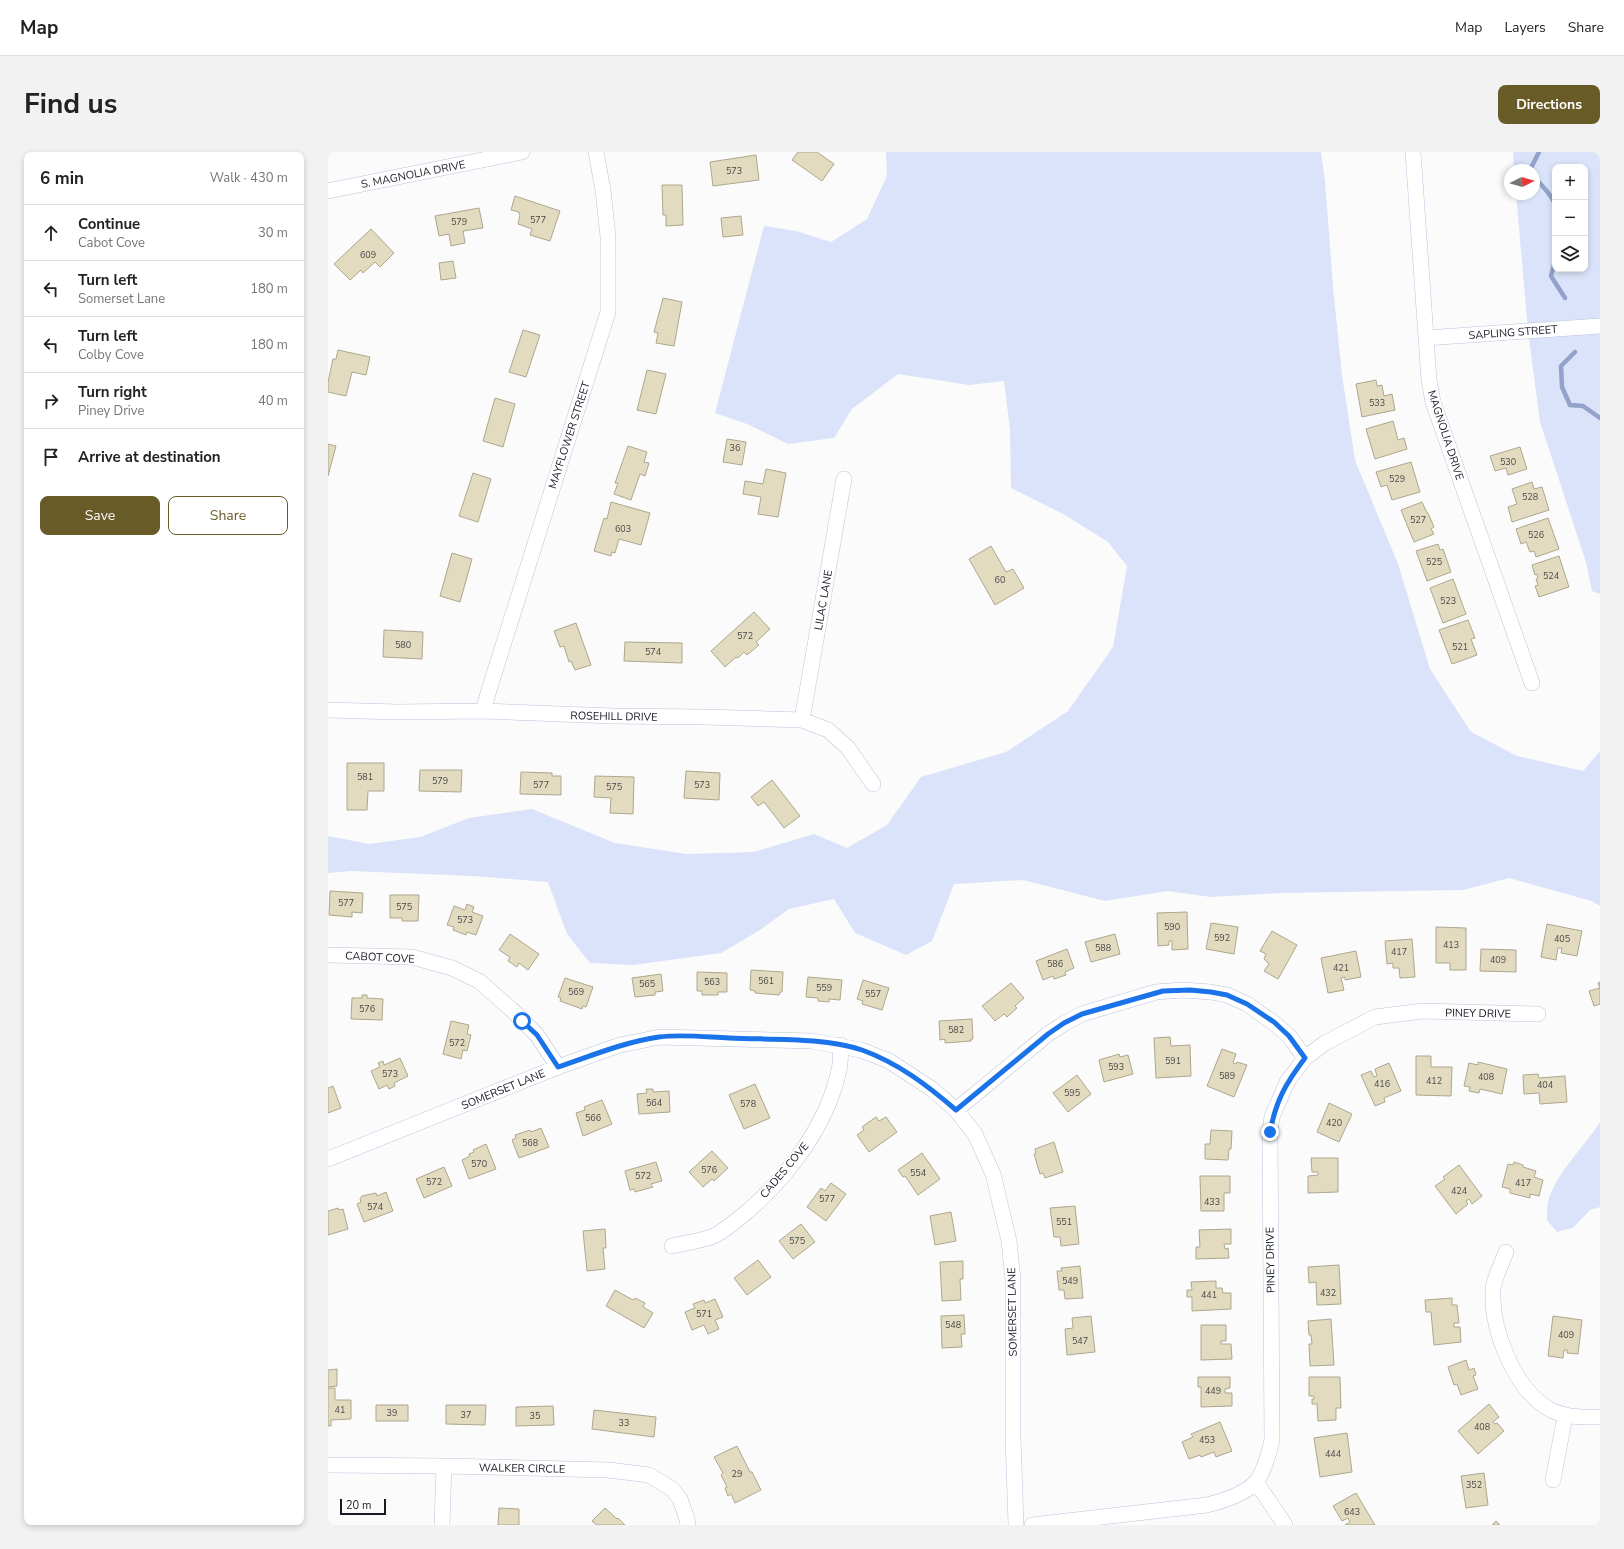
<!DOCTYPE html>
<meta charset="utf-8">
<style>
body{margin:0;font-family:"Nunito Sans",sans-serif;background:#f2f2f2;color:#222}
.controls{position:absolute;right:12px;top:12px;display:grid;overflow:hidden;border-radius:8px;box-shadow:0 2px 6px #0003}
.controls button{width:36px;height:36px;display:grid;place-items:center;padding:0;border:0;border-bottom:1px solid #e0e0e0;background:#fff;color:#222;font:20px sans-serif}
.compass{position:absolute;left:1176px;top:12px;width:36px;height:36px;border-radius:50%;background:#fff;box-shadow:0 2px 6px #0003;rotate:85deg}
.scale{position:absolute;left:12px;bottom:10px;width:46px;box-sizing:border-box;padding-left:4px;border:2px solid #171b23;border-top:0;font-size:11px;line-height:14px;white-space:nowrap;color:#171b23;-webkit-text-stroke:3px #fff;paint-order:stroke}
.stop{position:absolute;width:12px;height:12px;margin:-9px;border:3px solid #1a73e8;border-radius:50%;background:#fff}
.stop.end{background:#1a73e8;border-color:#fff;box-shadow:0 1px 4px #0008}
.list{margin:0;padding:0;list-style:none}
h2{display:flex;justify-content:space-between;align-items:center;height:52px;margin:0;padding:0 16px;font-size:17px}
h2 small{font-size:13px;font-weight:400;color:#767676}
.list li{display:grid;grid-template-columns:26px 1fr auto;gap:12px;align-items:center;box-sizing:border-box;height:56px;padding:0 16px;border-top:1px solid #e0e0e0}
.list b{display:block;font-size:15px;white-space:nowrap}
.list p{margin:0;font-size:13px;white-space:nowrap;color:#767676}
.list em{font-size:13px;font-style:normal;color:#767676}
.actions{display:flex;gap:8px;padding:12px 16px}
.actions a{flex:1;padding:9px 0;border:1px solid #695b28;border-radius:8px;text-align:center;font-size:14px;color:#695b28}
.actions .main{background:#695b28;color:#fff}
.icon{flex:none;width:22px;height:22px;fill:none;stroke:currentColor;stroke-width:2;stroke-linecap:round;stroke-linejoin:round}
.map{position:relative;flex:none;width:1272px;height:1373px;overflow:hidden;border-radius:8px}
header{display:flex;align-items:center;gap:24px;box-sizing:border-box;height:56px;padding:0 20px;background:#fff;border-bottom:1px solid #e0e0e0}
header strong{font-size:19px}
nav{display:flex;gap:22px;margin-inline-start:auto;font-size:14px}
.intro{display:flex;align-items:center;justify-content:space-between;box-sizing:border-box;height:96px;padding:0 24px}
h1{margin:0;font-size:28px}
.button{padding:10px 18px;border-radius:8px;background:#695b28;color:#fff;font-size:14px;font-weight:700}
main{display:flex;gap:24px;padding:0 24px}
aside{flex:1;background:#fff;border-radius:8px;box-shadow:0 2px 6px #0003}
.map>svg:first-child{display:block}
.green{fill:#dae3f9;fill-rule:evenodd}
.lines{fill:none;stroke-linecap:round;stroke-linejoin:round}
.stream{stroke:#92a2cb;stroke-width:4.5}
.building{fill:#e3dbc0;stroke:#aea68d}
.minor-casing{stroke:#bac4dd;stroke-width:16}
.minor{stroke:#fff;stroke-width:15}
.route{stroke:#1a73e8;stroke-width:5}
.labels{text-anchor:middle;stroke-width:3.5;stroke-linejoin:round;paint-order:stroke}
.number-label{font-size:9px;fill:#4a4b4a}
.street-label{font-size:11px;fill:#171b23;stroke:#fff}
</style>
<header>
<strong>Map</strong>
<nav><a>Map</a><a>Layers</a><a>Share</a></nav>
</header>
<div class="intro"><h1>Find us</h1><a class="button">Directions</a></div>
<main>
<aside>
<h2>6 min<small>Walk · 430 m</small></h2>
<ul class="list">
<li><svg class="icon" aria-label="ahead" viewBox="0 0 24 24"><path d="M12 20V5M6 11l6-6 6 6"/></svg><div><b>Continue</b><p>Cabot Cove</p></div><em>30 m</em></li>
<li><svg class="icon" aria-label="left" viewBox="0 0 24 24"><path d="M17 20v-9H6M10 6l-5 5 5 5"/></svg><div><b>Turn left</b><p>Somerset Lane</p></div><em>180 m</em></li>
<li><svg class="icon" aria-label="left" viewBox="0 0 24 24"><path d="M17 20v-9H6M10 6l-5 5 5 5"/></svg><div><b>Turn left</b><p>Colby Cove</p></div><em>180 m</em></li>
<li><svg class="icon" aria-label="right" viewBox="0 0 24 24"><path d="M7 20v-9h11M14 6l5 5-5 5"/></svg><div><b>Turn right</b><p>Piney Drive</p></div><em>40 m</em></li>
<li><svg class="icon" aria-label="arrive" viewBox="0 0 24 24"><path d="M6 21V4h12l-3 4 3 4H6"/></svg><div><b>Arrive at destination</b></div></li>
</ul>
<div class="actions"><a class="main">Save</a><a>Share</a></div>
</aside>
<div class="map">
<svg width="1272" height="1373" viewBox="0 0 1272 1373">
<rect width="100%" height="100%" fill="#fbfbfb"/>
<!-- green -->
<path class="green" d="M558,0H993L997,29L1005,135L1014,223L1027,308L1070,412L1102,517L1143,580L1189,604L1255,619L1272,599V754L1264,749L1181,726L1135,738L955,741L883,745L840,739L777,749L695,728L626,732L604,789L578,803L527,781L506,747L461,757L432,778L393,801L305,813L262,811L239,782L220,730L145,724L23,719L0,721V684L41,692L92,685L141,666L204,657L287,691L358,702L426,700L486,682L519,696L559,673L593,625L678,600L740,559L785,495L799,414L780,390L737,363L683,336L682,278L676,229L641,233L570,222L524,257L506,286L460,292L419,272L387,261L436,74L468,79L503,90L539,67L559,24Z
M1185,0H1272V442L1264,439L1258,410L1212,270L1200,179L1188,42H1206V18H1186ZM1227,15H1257V117H1227Z
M1272,970V1055L1262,1058L1245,1076L1229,1080L1219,1068C1219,1060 1219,1050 1222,1043C1233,1016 1256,995 1272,970Z"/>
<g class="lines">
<!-- stream -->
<path class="stream" d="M1202,18L1211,0
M1206,24C1213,34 1222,40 1227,52
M1227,109L1223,124L1237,146
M1247,200L1233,214L1234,235L1242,253L1255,254L1272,266"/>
</g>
<!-- building -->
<path class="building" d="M470,0H489L506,12L494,29L464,8Z
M428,3L431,28L385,34L382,10Z
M334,33H354L355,73L338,74V63H335Z
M187,44L232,59L222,89L202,83L204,77L190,72L192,63L191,62V60L183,58Z
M151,56L155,76L135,79L137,91L123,94L121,82L111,84L107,64Z
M413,64L415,83L395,85L393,66Z
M43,77L66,101L52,115L47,110L35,121L33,118L22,128L6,112Z
M125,109L128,126L113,128L111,111Z
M335,146L354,150L346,194L328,191L330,181L326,180Z
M195,178L212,183L198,225L181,220Z
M10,198L42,205L38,223L24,220L18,244L0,240V230L5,207H8Z
M319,218L338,222L328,262L309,258Z
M1048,228L1049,234L1054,233L1056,244L1064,242L1067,258L1034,265L1028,232Z
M167,246L187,252L175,295L155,289Z
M1065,269L1070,288L1076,286L1079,297L1047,307L1038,277Z
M399,287L418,290L414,313L395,310Z
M0,292L8,294L0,324Z
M300,294L319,300L316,310L321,311L317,324L312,322L303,348L286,342L290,331H287Z
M1192,295L1199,317L1180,323L1178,316L1167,319L1162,304Z
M1083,310L1092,340L1064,348L1059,333L1053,335L1048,320Z
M438,317L458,321L450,365L430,362L433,345L415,342L417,329L435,332Z
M145,321L163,327L150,370L131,364Z
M1204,330L1206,337L1214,335L1221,358L1184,370L1180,355L1189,352L1184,337Z
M283,350L322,361L313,393L291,387L287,401L284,400L283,404L266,399L276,366L279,367Z
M1094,350L1099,361H1100L1106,375L1103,377L1106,382L1086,390L1073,358Z
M1220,366L1231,397L1208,405L1206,399L1202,400L1198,390L1193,392L1188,377Z
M1110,392L1112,398L1115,397L1123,420L1099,429L1088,399Z
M663,394L678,420L685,417L696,436L667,453L641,407Z
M124,401L144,407L132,450L112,444Z
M1231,404L1241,435L1211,445L1207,434L1210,433L1208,427L1210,426L1209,422L1207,423L1204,413Z
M1125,427L1138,462L1115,471L1102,436Z
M426,460L442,477L428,490L431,493L419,503L416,500L410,506L408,505L397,515L383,499Z
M1140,468L1147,486L1143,487L1149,503L1124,512L1111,478Z
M248,471L263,513L247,518L243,509L241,510L236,494L232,495L226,479Z
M56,478L95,480L94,507L55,505Z
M297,490L354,491V511L296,509Z
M19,611H56V639H40L39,658H19Z
M92,618H134L133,640L91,639Z
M358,619L392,621L391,648L356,646Z
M193,620L224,621V624H233V643L192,642Z
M267,624L306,625L305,662L282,661L283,646L266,645Z
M444,628L472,664L456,676L436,650L430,654L423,645Z
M2,739L35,741L34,761L24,760V765L1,763Z
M62,743H91L90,769H74V766H62Z
M139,752L146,755L144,760L155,764L148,783L139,780L138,783L125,778L126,775L119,773L126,754L137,758Z
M859,760L860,797L844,798V789H841V793L830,794L829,761Z
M883,771L910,775L906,802L878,797Z
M1219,772L1254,779L1249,804L1233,801L1234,796H1230L1228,808L1213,805Z
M1108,775L1138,776V818H1122V811H1108Z
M944,779L969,793L950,827L936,819L941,812L936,807L938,802L932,799Z
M182,782L211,802L200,818L191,811L189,815L180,809L182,805L171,798Z
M787,782L792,802L763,810L757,790Z
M1084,787L1087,825L1072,826L1071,816H1065V811L1059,812L1057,789Z
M739,797L746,816L737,820L738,823L726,827L725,824L715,828L708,809Z
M1153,797L1188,798V820L1152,819Z
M1028,799L1033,825L1017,828V825L1013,826L1016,838L1000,841L993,806Z
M423,818L455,820L454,840H452L451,843L427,841V839L422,838Z
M369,820L399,821V840H390V843H374V839H369Z
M333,822L335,839L327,840V843L307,845L304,826Z
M480,825L514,828L512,848L501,847V850L490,849V846L478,845Z
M237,826L265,835L258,855L255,854L254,857L232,849L233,846L230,845Z
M535,828L561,836L554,858L534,852L535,849L529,847Z
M1272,830V852L1266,854L1261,839L1272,836L1270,831Z
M683,831L696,846L687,854L689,856L679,865L676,862L667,869L654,854Z
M34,843H39V846L55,847L54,868L23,867L24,846H34Z
M644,867L645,887H643V889L617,891V887L612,888L611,869Z
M123,869L141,873L139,882L143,883L139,899L135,898L133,907L115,902Z
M842,885L843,894L862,893L863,924L828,926L826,886Z
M894,897L908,902L905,911L908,912L909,910L919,913L906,945L879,934Z
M791,902L792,905L800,903L805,922L776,930L771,908Z
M1088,904H1103V915H1124L1123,944L1088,943Z
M72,906L80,924L66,931L67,934L61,937L59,933L51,937L43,919L52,915L50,911L55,909L56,913Z
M1150,910L1179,917L1174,942L1152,937L1151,941L1141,939L1142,935L1136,934L1141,911L1150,913Z
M1061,911L1073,939L1056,946L1057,950L1047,954L1033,923L1043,919L1046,925L1049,924L1047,917Z
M1210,922L1211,926L1237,924L1239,950L1212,952L1211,941L1196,942L1195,923Z
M749,923L763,942L740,960L725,941Z
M427,932L442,966L416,977L401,943Z
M5,934L13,956L0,961V936Z
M318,937H325V940L341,939L342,960L311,962L309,942L319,941Z
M274,948L284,972L255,984L248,961L257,958L256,955Z
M1001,951L1024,962L1011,990L989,980Z
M548,965L551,969L558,965L569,980L541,1000L529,983L536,978L534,975Z
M213,976L221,995L191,1006L184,988L188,986L187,983L202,978L203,980Z
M883,978L904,979L903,997H901L900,1008L877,1007V992H882Z
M726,990L735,1020L717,1026L715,1021L712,1022L706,1002L708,1001L707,997Z
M158,992L168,1017L141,1027L134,1008L142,1004L141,1002L146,1000L145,998Z
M384,999L400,1016L386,1029L384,1027L375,1035L361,1020Z
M594,1001L612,1027L590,1043L577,1024L575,1025L570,1018Z
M983,1006H1010V1040L980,1041V1024L990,1023V1020H984Z
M328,1010L334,1029L323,1032L325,1035L307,1040L306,1037L302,1038L297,1019Z
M1186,1010L1195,1013V1015L1208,1019L1206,1025L1215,1028L1211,1044L1202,1042V1046L1182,1041V1037L1174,1035L1180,1012L1185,1013Z
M1131,1013L1154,1044L1144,1052L1141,1047L1138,1049L1140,1052L1128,1062L1107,1034L1117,1027L1115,1025Z
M116,1015L124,1034L96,1046L88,1027Z
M872,1024H902V1041H896V1059H873Z
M503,1031L518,1042L498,1069L479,1055L493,1036L497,1039Z
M58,1040L65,1059L36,1070L29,1052L33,1050L32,1047L34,1044L48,1041L49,1044Z
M747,1054L751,1092L733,1094L732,1085H726L722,1056Z
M10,1056L11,1058L15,1057L20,1077L0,1083V1059Z
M623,1060L628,1089L607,1093L602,1064Z
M473,1072L487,1090L465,1107L451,1089Z
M277,1077L278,1096H275L277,1117L259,1119L255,1079Z
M903,1077V1092H896L897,1097L900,1096L901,1106L868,1107V1095H872L871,1078Z
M430,1108L443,1125L419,1143L406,1126Z
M635,1109V1127H632L633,1148L614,1149L612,1110Z
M1011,1113L1013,1152L989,1153L988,1130L981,1131L980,1115Z
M752,1114L755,1146L737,1147L736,1138H731L729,1119H734L733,1116Z
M888,1129V1136H894L895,1141H903V1157L864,1159V1145H859V1138H864L863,1130Z
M287,1138L305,1148L307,1146L317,1151L315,1155L325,1161L316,1176L278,1154Z
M1124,1146V1153H1129L1131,1171H1126V1175H1132L1133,1190L1106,1193L1103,1160H1098L1097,1148Z
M387,1147L395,1165L387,1168L391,1177L380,1182L376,1173L364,1178L357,1160L367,1156L365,1152L376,1148L377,1151Z
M636,1163L637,1182H633L634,1195L614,1196L613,1164Z
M763,1164L767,1200L739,1203L737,1177L745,1176L744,1166Z
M1225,1164L1254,1168L1250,1202L1239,1201V1198H1236L1235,1206L1220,1204Z
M1003,1167L1006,1213L982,1214L981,1192H984L983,1183H981L980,1169Z
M873,1173H898V1189H893V1192H903L904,1207L873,1208Z
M1138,1208L1141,1218L1146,1216L1148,1223L1145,1224L1150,1237L1133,1243L1129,1232L1126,1233L1120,1215Z
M9,1217V1234L0,1235V1218Z
M870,1225H902V1236L897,1237V1241H904V1254L873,1255V1235H870Z
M981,1225H1012L1013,1256H1008V1268L990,1269L989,1252H984V1247H986V1244H981Z
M0,1236H7V1248H23V1267L3,1268V1274H0Z
M1161,1252L1171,1265L1165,1270L1167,1272L1169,1271L1176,1279L1150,1302L1130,1279Z
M48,1253H80V1269H48Z
M118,1253H158L157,1273L118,1272Z
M225,1254L226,1273L188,1274V1255Z
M266,1258L328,1265L326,1285L264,1277Z
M892,1270L904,1299L888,1305L886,1300L873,1305L872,1303L861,1307L854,1290L865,1285L863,1282Z
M1019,1281L1024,1320L992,1325L986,1286Z
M409,1294L422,1320H424L433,1338L407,1351L403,1342L400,1344L397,1336L399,1335L393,1323L395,1321L386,1305Z
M1156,1321L1160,1353L1138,1356L1133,1324Z
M1028,1341L1047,1373H1017L1022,1370L1020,1366L1014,1369L1005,1354Z
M171,1356L191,1357V1373H170Z
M277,1356L289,1367L290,1366L297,1373H269L264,1369Z
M1168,1369L1172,1373H1164Z"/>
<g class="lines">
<defs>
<path id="minor" d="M1085,0L1101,228L1105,250L1204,531
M0,39L194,0
M1098,186L1272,174
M0,558L69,560L155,559L285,564L375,565L474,568L500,578L520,596L545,632
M155,559L161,538L280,160V85L275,38L268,0
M474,568L516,327
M0,803L84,805L124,816L151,829L183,857L209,883L230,915
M628,958L720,882L737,871L754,862L828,840L854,838L883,840L899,843L919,852L946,871L961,884L977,906
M0,1007L230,915L292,893L332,885L484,889L533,898L561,909L604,937L628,958L647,982L665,1022L681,1089L685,1128V1284L688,1373
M344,1094C356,1091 379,1088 388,1083C400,1076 410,1067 420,1059C462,1022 499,973 511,918C513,910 512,901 513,893
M1178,1100C1174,1112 1166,1125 1165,1138C1163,1177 1186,1237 1221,1257C1237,1266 1255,1265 1272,1265
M0,1313L116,1314L280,1318L321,1323L344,1337L352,1347L359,1367L360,1373
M1225,1328L1237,1264
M928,1330L957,1373
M114,1373L116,1314
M704,1373L879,1353C895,1349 915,1343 927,1331C935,1323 942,1299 944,1287L942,979L944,965L959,930L977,906L997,891L1047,865L1095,859L1210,862"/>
</defs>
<!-- minor casing -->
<use href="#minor" class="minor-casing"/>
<!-- minor -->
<use href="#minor" class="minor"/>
</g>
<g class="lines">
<!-- route -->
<path class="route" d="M194,869L209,883L230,915C263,904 296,890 331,885C354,882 378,885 401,886C442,888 496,885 534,898C570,911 599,933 628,958L720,882L736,871L754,862L835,839L862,838L883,840L899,843L919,852L946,870L961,884L977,906C958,931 948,948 942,980"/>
</g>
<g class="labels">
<!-- number labels -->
<g class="number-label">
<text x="406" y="22">573</text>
<text x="210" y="71">577</text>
<text x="131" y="73">579</text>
<text x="40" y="106">609</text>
<text x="1049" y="254">533</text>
<text x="407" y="299">36</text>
<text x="1180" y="313">530</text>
<text x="1069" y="330">529</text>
<text x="1202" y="348">528</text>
<text x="1090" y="371">527</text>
<text x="295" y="380">603</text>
<text x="1208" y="386">526</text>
<text x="1106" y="413">525</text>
<text x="1223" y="427">524</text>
<text x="672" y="431">60</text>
<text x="1120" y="452">523</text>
<text x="417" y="487">572</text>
<text x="75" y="496">580</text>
<text x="1132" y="498">521</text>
<text x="325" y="503">574</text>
<text x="37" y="628">581</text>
<text x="112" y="632">579</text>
<text x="213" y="636">577</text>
<text x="374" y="636">573</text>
<text x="286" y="638">575</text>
<text x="18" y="754">577</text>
<text x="76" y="758">575</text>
<text x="137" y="771">573</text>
<text x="844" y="778">590</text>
<text x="894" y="789">592</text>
<text x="1234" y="790">405</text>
<text x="1123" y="796">413</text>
<text x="775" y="799">588</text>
<text x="1071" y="803">417</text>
<text x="1170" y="811">409</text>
<text x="727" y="815">586</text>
<text x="1013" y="819">421</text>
<text x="438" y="832">561</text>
<text x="384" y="833">563</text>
<text x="319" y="835">565</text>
<text x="496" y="839">559</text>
<text x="248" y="843">569</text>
<text x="545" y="845">557</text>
<text x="39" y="860">576</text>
<text x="628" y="881">582</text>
<text x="129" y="894">572</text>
<text x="845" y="912">591</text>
<text x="788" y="918">593</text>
<text x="62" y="925">573</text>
<text x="899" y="927">589</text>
<text x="1158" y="928">408</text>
<text x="1106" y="932">412</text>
<text x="1054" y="935">416</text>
<text x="1217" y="936">404</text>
<text x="744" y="944">595</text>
<text x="326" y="954">564</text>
<text x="420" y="955">578</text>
<text x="265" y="969">566</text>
<text x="1006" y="974">420</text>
<text x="202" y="994">568</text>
<text x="151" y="1015">570</text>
<text x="381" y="1021">576</text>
<text x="590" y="1024">554</text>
<text x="315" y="1027">572</text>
<text x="106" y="1033">572</text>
<text x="1195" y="1034">417</text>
<text x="1131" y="1042">424</text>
<text x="499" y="1050">577</text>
<text x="884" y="1053">433</text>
<text x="47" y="1058">574</text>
<text x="736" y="1073">551</text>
<text x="469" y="1092">575</text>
<text x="742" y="1132">549</text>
<text x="1000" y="1144">432</text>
<text x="881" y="1146">441</text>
<text x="376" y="1165">571</text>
<text x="625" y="1176">548</text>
<text x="1238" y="1186">409</text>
<text x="752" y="1192">547</text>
<text x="885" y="1242">449</text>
<text x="12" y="1261">41</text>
<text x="64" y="1264">39</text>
<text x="138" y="1266">37</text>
<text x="207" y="1267">35</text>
<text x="296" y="1274">33</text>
<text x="1154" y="1278">408</text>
<text x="879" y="1291">453</text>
<text x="1005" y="1305">444</text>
<text x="409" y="1325">29</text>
<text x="1146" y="1336">352</text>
<text x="1024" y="1363">643</text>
</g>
<!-- street labels -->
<g class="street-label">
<text transform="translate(85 22) rotate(-11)" y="4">S. MAGNOLIA DRIVE</text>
<text transform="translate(1185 180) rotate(-4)" y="4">SAPLING STREET</text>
<text transform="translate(241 283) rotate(-72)" y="4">MAYFLOWER STREET</text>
<text transform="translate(1118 283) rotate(72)" y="4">MAGNOLIA DRIVE</text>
<text transform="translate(495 448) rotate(-80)" y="4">LILAC LANE</text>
<text transform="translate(286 564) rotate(1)" y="4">ROSEHILL DRIVE</text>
<text transform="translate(52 805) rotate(3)" y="4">CABOT COVE</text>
<text transform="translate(1150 861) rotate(1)" y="4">PINEY DRIVE</text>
<text transform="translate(175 937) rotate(-22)" y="4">SOMERSET LANE</text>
<text transform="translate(456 1018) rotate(-50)" y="4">CADES COVE</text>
<text transform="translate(942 1108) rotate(-91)" y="4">PINEY DRIVE</text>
<text transform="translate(684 1160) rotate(-91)" y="4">SOMERSET LANE</text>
<text transform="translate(194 1316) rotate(1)" y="4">WALKER CIRCLE</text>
</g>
</g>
</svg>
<div class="controls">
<button>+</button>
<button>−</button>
<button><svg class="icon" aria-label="layers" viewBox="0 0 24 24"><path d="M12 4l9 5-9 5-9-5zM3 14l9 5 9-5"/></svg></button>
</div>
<svg class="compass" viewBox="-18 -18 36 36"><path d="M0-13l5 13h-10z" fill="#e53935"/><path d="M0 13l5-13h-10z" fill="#767676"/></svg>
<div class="scale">20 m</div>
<div class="stop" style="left:194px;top:869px"></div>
<div class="stop end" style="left:942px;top:980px"></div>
</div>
</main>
